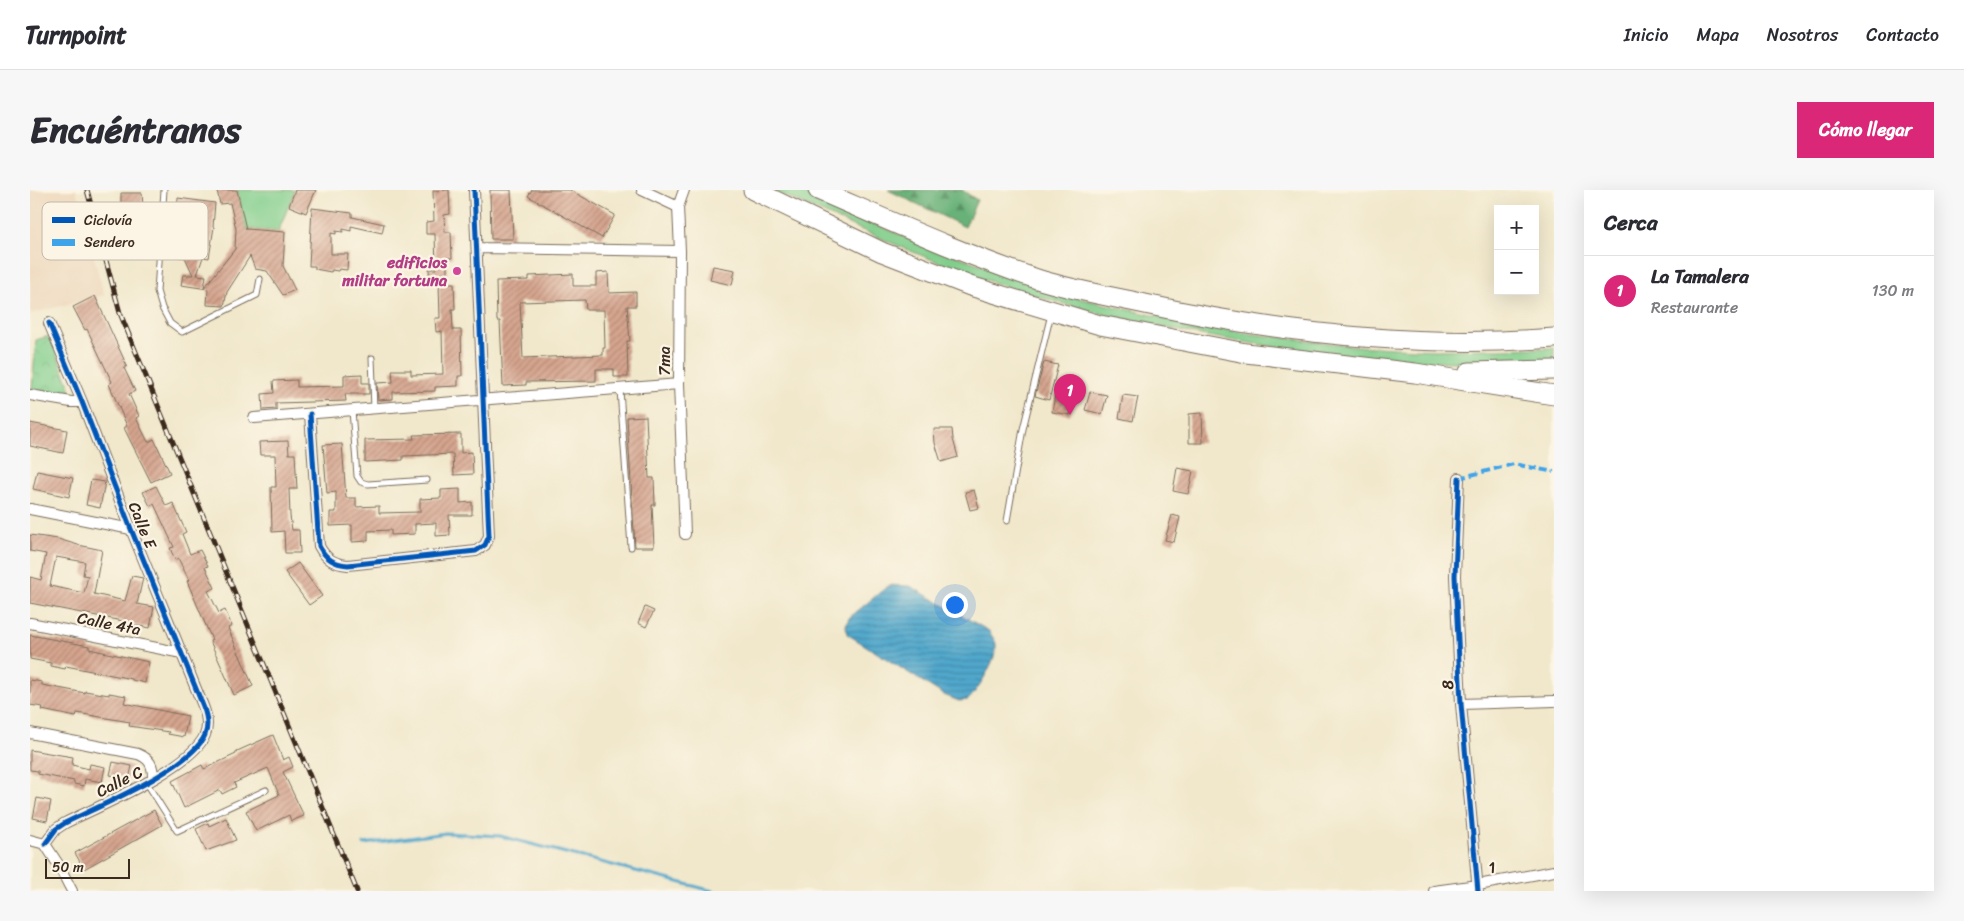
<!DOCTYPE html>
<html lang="es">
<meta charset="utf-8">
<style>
body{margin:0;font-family:Sriracha,sans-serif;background:#f7f7f7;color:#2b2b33}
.controls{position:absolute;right:15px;top:15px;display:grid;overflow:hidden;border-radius:0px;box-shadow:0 5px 20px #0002}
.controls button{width:45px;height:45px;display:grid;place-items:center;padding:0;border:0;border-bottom:1px solid #e1e1e2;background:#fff;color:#2b2b33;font:25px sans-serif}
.scale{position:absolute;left:15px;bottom:12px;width:85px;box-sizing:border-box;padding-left:5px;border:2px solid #3b2a1e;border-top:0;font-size:14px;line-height:18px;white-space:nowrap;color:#3b2a1e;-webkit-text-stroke:4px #fcf5e5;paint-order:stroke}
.you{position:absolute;left:924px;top:414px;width:18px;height:18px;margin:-12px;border:4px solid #fff;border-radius:50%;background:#1a73e8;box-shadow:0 0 0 8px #1a73e833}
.badge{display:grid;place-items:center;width:32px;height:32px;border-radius:50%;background:#db2777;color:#fff;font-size:16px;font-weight:700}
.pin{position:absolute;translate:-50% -41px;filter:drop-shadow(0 1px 2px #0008)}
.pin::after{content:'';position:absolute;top:26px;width:18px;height:15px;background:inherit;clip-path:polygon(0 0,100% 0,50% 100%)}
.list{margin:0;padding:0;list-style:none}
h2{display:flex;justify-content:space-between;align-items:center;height:65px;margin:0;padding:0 20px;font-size:21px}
h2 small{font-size:16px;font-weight:400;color:#7c7c81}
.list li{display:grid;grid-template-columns:32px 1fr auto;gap:15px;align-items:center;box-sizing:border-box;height:70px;padding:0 20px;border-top:1px solid #e1e1e2}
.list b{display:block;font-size:19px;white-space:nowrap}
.list p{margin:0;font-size:16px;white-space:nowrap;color:#7c7c81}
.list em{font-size:16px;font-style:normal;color:#7c7c81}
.map{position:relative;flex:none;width:1524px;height:701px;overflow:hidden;border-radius:0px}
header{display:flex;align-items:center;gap:30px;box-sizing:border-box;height:70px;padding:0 25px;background:#fff;border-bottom:1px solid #e1e1e2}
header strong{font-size:24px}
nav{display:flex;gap:28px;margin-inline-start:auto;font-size:18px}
.intro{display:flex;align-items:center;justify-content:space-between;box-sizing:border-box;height:120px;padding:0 30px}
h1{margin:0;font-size:35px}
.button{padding:12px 22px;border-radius:0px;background:#db2777;color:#fff;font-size:18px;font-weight:700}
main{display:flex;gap:30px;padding:0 30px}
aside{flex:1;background:#fff;border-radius:0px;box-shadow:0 5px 20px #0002}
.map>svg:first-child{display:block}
.built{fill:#edd7bb}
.green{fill:#81ce8c;stroke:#5e7c55}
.forest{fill:url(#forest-firs);stroke:#526e4b}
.park{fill:url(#park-crowns);stroke:#5e7c55}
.water{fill:url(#water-rules);stroke:#466875}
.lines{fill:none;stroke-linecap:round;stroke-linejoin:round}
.stream{stroke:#50a7cc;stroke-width:3}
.building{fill:url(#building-hatch);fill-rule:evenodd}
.lane-casing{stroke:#7b6c5b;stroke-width:7}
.street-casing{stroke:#7b6c5b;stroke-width:12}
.highway-casing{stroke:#7b6c5b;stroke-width:21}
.lane{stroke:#fff;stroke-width:5}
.street{stroke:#fff;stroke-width:10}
.highway{stroke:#fff;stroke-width:19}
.rail-casing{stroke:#3b2a1e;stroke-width:5}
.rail{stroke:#fcf5e5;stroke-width:3;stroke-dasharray:9;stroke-linecap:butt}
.quiet{stroke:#3fa3ea;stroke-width:4;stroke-dasharray:8 4;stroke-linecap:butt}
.cycleway-casing{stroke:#fcf5e5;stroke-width:8}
.cycleway{stroke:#0057b8;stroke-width:5}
.hotel-dot{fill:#d1479c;stroke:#fcf5e5;stroke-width:2}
.labels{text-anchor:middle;stroke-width:4.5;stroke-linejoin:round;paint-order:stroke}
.hotel-label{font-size:16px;font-weight:bold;fill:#b23c85;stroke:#fcf5e5;text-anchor:end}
.street-label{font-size:16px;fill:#3b2a1e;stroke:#fcf5e5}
.key{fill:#fcf5e5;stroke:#c2b8a9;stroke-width:1}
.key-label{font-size:14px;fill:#3b2a1e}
</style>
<header>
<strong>Turnpoint</strong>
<nav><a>Inicio</a><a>Mapa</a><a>Nosotros</a><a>Contacto</a></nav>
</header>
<div class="intro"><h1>Encuéntranos</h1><a class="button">Cómo llegar</a></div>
<main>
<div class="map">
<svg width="1524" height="701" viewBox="0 0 1524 701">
<defs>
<pattern id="forest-firs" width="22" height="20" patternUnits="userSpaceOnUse" patternTransform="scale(1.25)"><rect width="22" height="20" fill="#68b178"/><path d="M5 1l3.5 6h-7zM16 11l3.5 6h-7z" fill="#579062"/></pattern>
<pattern id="park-crowns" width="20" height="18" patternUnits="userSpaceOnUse" patternTransform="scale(1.25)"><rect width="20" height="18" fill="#81ce8c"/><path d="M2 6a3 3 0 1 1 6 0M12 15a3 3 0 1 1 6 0" fill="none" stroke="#70b178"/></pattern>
<pattern id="water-rules" width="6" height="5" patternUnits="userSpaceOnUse" patternTransform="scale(1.25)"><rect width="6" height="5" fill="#50a7cc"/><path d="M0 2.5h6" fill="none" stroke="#4488a5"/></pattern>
<pattern id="building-hatch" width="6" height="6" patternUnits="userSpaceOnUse" patternTransform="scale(1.25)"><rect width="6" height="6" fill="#d6a58f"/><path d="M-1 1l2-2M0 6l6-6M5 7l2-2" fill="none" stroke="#af8774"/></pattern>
</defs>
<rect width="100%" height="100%" fill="#fcf5e5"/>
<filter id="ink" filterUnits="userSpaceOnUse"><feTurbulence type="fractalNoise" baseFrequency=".02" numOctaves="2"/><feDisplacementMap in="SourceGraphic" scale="10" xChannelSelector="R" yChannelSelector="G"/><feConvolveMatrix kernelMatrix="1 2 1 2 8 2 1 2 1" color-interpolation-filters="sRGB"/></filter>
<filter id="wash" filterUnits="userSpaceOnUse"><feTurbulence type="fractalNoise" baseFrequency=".0096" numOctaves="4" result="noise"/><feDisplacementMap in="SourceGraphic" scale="20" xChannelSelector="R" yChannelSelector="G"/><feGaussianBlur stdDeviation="1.12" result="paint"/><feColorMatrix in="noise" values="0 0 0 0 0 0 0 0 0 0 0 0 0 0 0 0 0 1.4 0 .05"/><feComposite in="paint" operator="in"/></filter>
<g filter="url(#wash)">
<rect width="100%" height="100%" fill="#f1e8cc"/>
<!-- built -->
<path class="built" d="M0,0H46L74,105L0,124Z"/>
<!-- green -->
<path class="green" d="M207,0H265L248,42L216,39Z
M741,0H770L881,50L1039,106L1148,131L1221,144L1325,156L1405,160L1524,158V171C1471,175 1418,172 1365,169C1233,160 1100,136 974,96C894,70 818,33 741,0Z"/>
<!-- forest -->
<path class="forest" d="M858,0H932L947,10L935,37Z"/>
<!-- park -->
<path class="park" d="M19,146L41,200L40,206L2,199L6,150Z"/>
<!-- water -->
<path class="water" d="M859,395L880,396L959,441C961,446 966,450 966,455C967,469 948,500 938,510L929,511L914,505L817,444L816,435L819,428Z"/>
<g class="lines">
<!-- stream -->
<path class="stream" d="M334,654L416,643L470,646L683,701"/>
</g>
<g id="blocks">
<!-- building -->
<path class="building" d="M187,0H207L216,39L255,42L253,76L265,100L253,105L237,81L225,79L220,66L197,102L194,116L177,115L178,99L151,95L153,85H163L155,67H149V64L143,63L144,47L159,49L161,28H158L159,26L153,25L152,23L147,22L148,8L185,13L183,37H184L179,68L173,67L167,85L176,86L174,98L205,59L206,39L200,13L190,14Z
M265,0H286L276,23L259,16Z
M419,0L420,24L414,25L415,42H421L422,68H417V93H424L425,119H422L423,140H431L432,186H428V196L405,197V201L363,202V209L348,210L347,193L363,192L362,180H381V185L413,184L412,141L406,142L405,128H410L409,93L400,94L399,79H406L405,44H396V32L404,31L403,1Z
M460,0H481L483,49H461Z
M502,0H540L585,25L572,48L498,6Z
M91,3H112L114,30L95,34L91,16Z
M282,18L322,23V27L354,34L352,43L321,36V41L313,39V42L306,41V44L301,43V64H318L317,80L309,79L308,81L302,80L301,82L285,79V76H279Z
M683,76L705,80L702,95L680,90Z
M578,82L579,103L606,102V116H597L600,151H597L598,187H584V179H566V191L496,192V195L473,196L470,131H467L466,91L499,90V86L543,84V96H566V83ZM555,110L556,120H574L575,158H573V165L493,168L490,112Z
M65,106L97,176L94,178L105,201L99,204L109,226L106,228L118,252L124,249L140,283L121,292L94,238L97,236L79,194L82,192L57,139L55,140L43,117Z
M1014,172L1028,175L1019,210L1005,206Z
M332,184V193H339V204H315L316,211L246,213V219L233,220L232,204L244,203L243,191L267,190V197L314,196V185Z
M1060,202L1077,205L1072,224L1055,220Z
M1025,205L1044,209L1040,225L1022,222Z
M1093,205L1108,207L1103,231L1089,228Z
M1172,223L1173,253H1159V224Z
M616,226L619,288H624L625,315H622L624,357H605L597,227Z
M0,233L37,240L33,263L0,256Z
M904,239H922L923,249L928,267L911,272L905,253Z
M431,244V263L442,262L443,284L424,285L423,264L373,266V270L335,272V250L384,249L383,245Z
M258,251L259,264H265L267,299H259L260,326L262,340H269L270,363H255L254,341L242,342L241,297H246L245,265H230L229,252Z
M312,254L316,308H326V317L349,316V323L390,322V309L411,308V300L430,299V313L442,312V325H419L420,345L406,346V333L385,334V344L361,345V340L338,341V351L322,352V335L300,336V322H306V302L297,303L293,255Z
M1147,278L1163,281L1158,304L1143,301Z
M7,281L43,288L39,307L3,299Z
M61,290L75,292L70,318L56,315Z
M126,296L136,316L143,313L156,342L152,344L160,364L170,360L178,376L175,377L185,398L178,401L189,423L195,420L202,436L198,438L223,496L204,505L180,451L182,450L157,391L159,390L148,368L145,370L140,358L144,357L124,314L120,316L113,302Z
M944,300L949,318L940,320L935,302Z
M1142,325L1150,327L1144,352L1135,350Z
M0,345L28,349L48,355L72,360L64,404L95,411L102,386L113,388L107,414L124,417L120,438L93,433V431L0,413V387L11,390L16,364L0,361ZM26,367L55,372L53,385L58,386L54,403L20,396Z
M268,373L292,406L279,415L255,382Z
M615,417L624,421L616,437L608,433Z
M0,445L59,456V459L119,472L115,493L102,490V489L36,476L35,479L21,476V473L0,469Z
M0,490L12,492V495L55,503V501L79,505V503L96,506L94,513L158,526L154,547L138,544L139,542L99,536L100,532L47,523L46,527L12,520L13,517L0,515Z
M243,545L253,570L259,567L263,577L253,582L274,626L261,631L259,625L226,641L216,621L249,605L238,578L204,593L206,597L192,604L190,600L154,618L142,591L172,575L174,579L206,564L205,562Z
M0,560L43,567L42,575L59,579L60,574L75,577L72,592L55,589L54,596L44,594V591L8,584V581L0,580Z
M83,572L102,576L99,589L80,585Z
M7,608L21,611L17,631L3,628Z
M124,620L132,635L54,679L45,663Z
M196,628L206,650L176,661L166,639L178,633L179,636Z"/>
</g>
</g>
<g filter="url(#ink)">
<use href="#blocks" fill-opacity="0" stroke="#7b6c5b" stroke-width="1"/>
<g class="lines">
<defs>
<path id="lane" d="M134,0L127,101L132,118L140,133L152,142L227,105L230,89
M342,168L344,219
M590,200L601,357
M322,220L327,286L331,292L338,294L397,290
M977,331L993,239L1021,124
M116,592L147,641L236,600"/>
<path id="street" d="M612,0L648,17
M654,0L648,17L650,61L649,194L655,344
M448,58L650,61
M0,205L41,212H52
M280,224L289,356C296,369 304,374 318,375L446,361L455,355L459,346L444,0
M224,228L649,194
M1429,288L1425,386L1431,514L1448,701
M0,319L101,339
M0,433L152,463
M1431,514L1524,511
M0,543L108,564C120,569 123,575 123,588
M0,650L15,654
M15,654L26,639L35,633C67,617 161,578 175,545C179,535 177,526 173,516L101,339L52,212L19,133
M15,654L28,674L42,701
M1404,701L1448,695L1524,681"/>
<path id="highway" d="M723,0L852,62L940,96L1070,135L1216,163L1385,183L1524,205
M788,0C860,31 932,64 1007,89C1042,100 1079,106 1115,114C1249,143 1386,159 1524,148
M1439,182L1524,180"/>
</defs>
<!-- lane casing -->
<use href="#lane" class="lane-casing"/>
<!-- street casing -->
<use href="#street" class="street-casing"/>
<!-- highway casing -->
<use href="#highway" class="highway-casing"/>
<!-- lane -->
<use href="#lane" class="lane"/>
<!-- street -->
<use href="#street" class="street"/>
<!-- highway -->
<use href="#highway" class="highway"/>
<defs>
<path id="rail" d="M57,0L90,123L327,701"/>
</defs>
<!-- rail casing -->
<use href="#rail" class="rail-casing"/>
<!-- rail -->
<use href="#rail" class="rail"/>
<!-- quiet -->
<path class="quiet" d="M1429,288L1484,274L1524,282"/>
<defs>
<path id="cycleway" d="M280,224L289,356C296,369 304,374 318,375L446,361L455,355L459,346L444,0
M1429,288L1425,386L1431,514L1448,701
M15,654L26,639L35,633C67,617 161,578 175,545C179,535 177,526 173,516L101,339L52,212L19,133"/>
</defs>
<!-- cycleway casing -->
<use href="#cycleway" class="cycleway-casing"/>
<!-- cycleway -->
<use href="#cycleway" class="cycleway"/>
</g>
</g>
<!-- markers -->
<circle class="hotel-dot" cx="427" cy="81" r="5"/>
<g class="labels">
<!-- hotel labels -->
<g class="hotel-label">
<text x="417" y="78">edificios<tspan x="417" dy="18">militar fortuna</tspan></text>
</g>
<!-- street labels -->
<g class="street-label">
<text transform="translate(634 171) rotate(-90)" y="6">7ma</text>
<text transform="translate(113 335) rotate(68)" y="6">Calle E</text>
<text transform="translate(79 433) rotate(11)" y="6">Calle 4ta</text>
<text transform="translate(1417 495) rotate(-92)" y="6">8</text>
<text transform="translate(89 591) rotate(-27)" y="6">Calle C</text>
<text transform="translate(1462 677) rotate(-11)" y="6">1</text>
</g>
</g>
<!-- legend -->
<rect x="12" y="12" width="166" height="58" rx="8" class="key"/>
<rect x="22" y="27" width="23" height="6" fill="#0057b8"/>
<rect x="22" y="49" width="23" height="7" fill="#3fa3ea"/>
<g class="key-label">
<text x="54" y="35">Ciclovía</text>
<text x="54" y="57">Sendero</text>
</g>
</svg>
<div class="controls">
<button>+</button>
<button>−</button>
</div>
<div class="scale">50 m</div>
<div class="you"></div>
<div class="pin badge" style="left:1040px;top:225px">1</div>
</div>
<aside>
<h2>Cerca<small></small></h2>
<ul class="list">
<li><span class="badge">1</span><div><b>La Tamalera</b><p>Restaurante</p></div><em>130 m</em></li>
</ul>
</aside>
</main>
